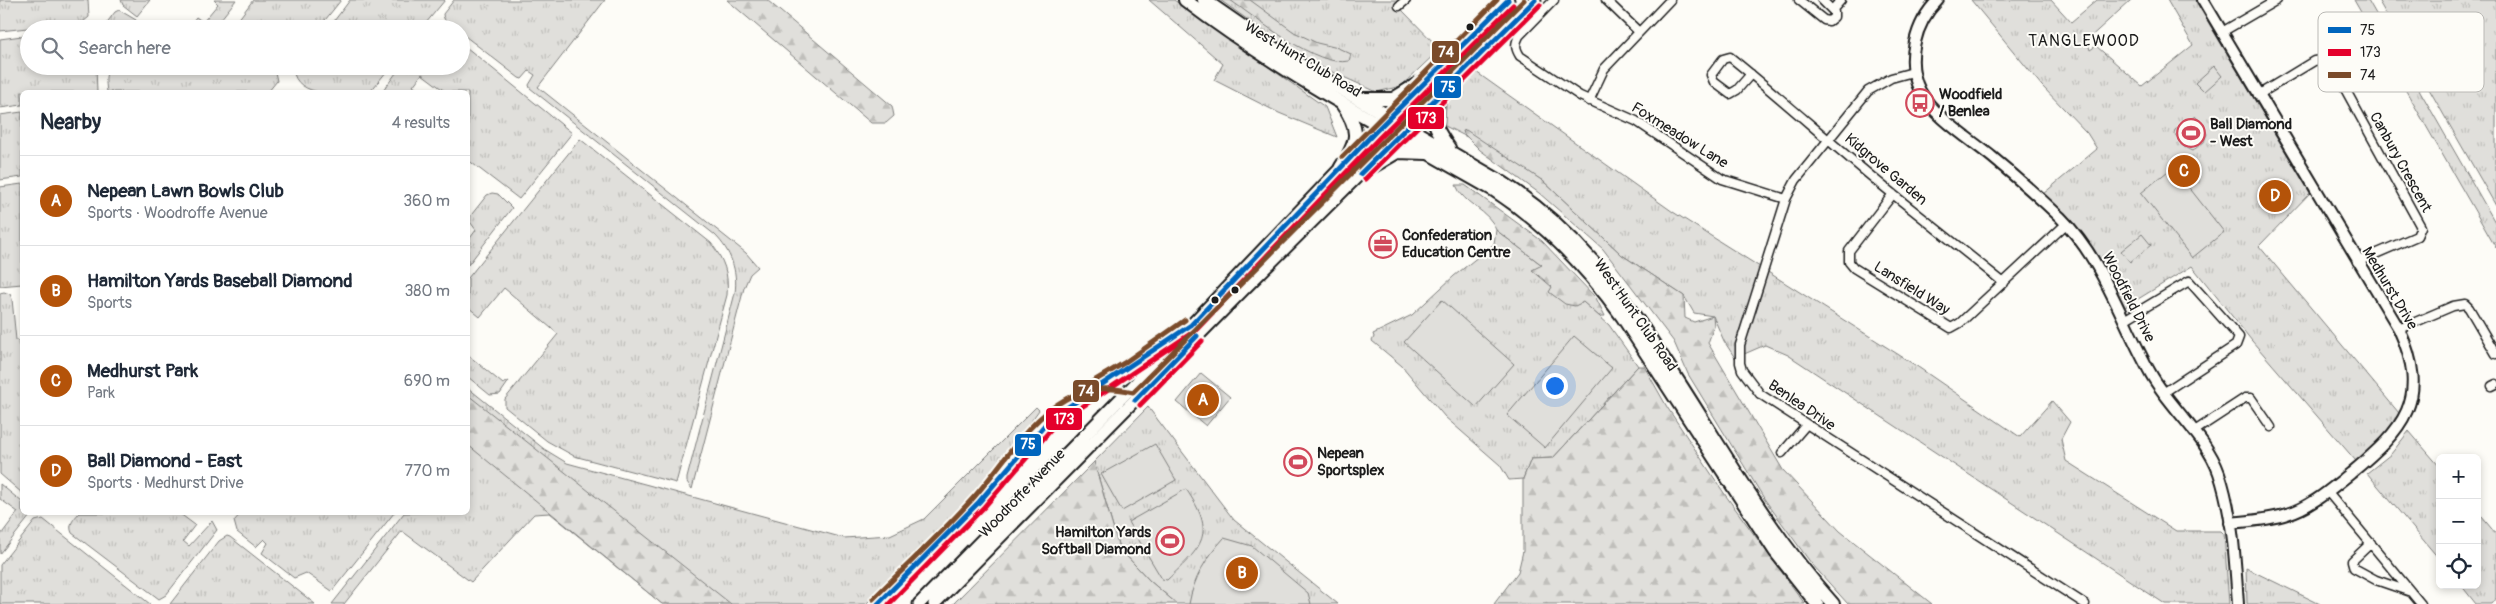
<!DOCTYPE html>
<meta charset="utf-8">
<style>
body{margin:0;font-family:Pangolin,sans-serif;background:#f2f2f3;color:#1f2937}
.controls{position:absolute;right:15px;bottom:15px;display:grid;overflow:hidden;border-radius:8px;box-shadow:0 2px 8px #0003}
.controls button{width:45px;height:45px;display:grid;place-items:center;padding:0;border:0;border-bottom:1px solid #e0e1e3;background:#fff;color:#1f2937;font:25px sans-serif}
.you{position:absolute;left:1554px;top:385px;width:18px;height:18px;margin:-12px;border:4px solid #fff;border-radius:50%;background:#1a73e8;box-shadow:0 0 0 8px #1a73e833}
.badge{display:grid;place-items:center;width:32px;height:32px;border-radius:50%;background:#b45309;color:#fff;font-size:16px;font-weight:700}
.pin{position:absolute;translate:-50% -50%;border:2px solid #fff;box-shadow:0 1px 5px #0006}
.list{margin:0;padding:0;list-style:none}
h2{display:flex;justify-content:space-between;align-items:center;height:65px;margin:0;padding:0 20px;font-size:21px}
h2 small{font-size:16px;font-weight:400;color:#747a83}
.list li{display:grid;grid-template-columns:32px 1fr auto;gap:15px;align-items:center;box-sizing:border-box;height:90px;padding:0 20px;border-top:1px solid #e0e1e3}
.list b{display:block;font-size:19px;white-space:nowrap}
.list p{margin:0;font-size:16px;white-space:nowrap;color:#747a83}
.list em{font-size:16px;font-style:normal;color:#747a83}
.icon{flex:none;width:28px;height:28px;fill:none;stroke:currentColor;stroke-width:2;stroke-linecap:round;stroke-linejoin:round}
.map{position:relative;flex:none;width:2496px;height:604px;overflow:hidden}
.search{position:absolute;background:#fff;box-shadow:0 2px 8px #0003;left:20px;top:20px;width:450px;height:55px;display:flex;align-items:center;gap:12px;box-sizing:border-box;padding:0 18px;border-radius:28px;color:#747a83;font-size:19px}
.panel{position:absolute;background:#fff;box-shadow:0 2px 8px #0003;left:20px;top:90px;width:450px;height:425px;border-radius:8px}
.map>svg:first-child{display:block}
.grass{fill:url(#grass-tufts);stroke:#7e7e7c}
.forest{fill:url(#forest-firs);stroke:#7e7e7c}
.pitch{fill:#e0dfdb;stroke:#7e7e7c}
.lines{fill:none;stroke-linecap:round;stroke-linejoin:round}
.minor-casing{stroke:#1c1c1c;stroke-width:11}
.tertiary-casing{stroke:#1c1c1c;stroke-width:14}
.secondary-casing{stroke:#1c1c1c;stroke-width:15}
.primary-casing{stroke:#1c1c1c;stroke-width:16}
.minor{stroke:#fdfcf7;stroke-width:8}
.tertiary{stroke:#fdfcf7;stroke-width:10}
.secondary{stroke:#fdfcf7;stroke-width:11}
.primary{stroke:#fdfcf7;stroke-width:12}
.bus-1-casing{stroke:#fdfcf7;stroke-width:9}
.bus-2-casing{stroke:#fdfcf7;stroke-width:9}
.bus-3-casing{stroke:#fdfcf7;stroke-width:9}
.bus-1{stroke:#0065bd;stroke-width:5}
.bus-2{stroke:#e4002b;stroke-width:5}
.bus-3{stroke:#7a4b2a;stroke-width:5}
.bus-dot{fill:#1c1c1c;stroke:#fdfcf7;stroke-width:2}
.labels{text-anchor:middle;stroke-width:4;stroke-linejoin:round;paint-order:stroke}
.street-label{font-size:15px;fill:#1c1c1c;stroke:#fdfcf7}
.poi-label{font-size:15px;font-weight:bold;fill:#1c1c1c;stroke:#fdfcf7;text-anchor:start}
.neighbourhood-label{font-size:16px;letter-spacing:1px;fill:#1c1c1c;stroke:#fdfcf7}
.key{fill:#fdfcf7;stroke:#bab9b5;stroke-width:1}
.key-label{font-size:14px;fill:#1c1c1c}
.line-badge{stroke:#fdfcf7;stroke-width:2}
.badge-label{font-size:14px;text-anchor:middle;font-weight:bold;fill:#fff}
</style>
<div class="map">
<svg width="2496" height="604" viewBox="0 0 2496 604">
<defs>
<pattern id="grass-tufts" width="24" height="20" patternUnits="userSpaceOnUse" patternTransform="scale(1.25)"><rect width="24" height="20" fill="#e0dfdb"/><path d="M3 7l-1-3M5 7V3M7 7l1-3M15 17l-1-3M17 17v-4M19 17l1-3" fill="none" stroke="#c0bfbb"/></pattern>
<pattern id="forest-firs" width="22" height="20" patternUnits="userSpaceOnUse" patternTransform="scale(1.25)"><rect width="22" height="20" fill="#e0dfdb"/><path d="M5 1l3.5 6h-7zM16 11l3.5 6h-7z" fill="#c0bfbb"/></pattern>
</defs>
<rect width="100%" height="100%" fill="#fdfcf7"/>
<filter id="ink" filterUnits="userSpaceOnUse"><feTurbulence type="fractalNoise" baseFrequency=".02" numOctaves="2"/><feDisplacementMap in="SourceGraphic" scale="10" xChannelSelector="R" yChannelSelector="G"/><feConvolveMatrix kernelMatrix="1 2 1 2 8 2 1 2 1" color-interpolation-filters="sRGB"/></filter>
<g filter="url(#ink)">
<!-- grass -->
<path class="grass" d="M0,0H88L89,17L83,22L0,31Z
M121,0H150L137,16L123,5Z
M214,0H236L213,29H187L196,17L203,22L218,4Z
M253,0H341L318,29H237L238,20Z
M350,0H445L421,29H328Z
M454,0H605L538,87L746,253L758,267L750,274L744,288L692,489L687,482V478L735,293C738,271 731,251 715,235L530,88L529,85L535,75L529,71L522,79L519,78L461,33V29C453,29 443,22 443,14Z
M1149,0H1174L1325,107L1337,137L1279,113L1214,80L1223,64Z
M1220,0H1398L1403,11L1440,49L1401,86L1377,92L1303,59Z
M1971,0H2051L2071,22L2097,0H2131L2087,40L2090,50L2096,46L2142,86L2193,45L2167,0H2195L2310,193L2259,246L2399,413C2390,434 2373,446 2356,461L2252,341L2192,266L2125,307L2103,263L2072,223L2043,194L2097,149L2087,133L2042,86Z
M2354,0H2368L2496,224V248Z
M2378,0H2496V206Z
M119,10L136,20L137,29H102L115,12Z
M29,35V66H96L97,92H22V105L0,108V39Z
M461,43L572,133L519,199L468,160V92H446L422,74L413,86L421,92L383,91L401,66H461Z
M129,66H269L275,72L277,81L268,92H107C104,69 106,69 129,66Z
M298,66H391L370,92C349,93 302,100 294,74Z
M1476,72L1673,212L1918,367L2020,437L2052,401L2070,422L2061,439L2066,461L2176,531H2221L2224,534L2229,604H2165L1788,355L1765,345L1735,358L1724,341L1713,316L1694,313L1684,296L1622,255L1543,181L1493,150L1445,126L1446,100Z
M22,112V177L0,180V115Z
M580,139L711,243C724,260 729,273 727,295L676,483L574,456L547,441L505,407V399L558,334L504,288L480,317L468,307V278Z
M22,184V284L0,286V187Z
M492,193L498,194L512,208L468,265V241L476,230L468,219L487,195Z
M1496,230L1542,265L1609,325L1638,366L1553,458L1531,459L1523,479L1509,480L1500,465L1445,417L1402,366L1372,341L1374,337L1373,334L1412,315L1454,276L1494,244Z
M4,292L10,294L12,299L16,340L22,343V493L0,474V293Z
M468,355L503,384L509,381L500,394L490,395L468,377Z
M468,388L544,449L567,463L844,538L890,535L924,519L1036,407L1039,410L994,473L866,604H662L550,513L534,514L471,582L402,531L344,604H332L404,513L468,512Z
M1148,407L1234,520L1338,604H1177L1150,581L1119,548L1094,462Z
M2409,431L2440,467V560L2367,473L2391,454Z
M0,484L22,502V512L30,513V516L0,554V536L18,512L0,499Z
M2477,511L2496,534V598L2491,604H2476L2461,585H2477Z
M242,512H394V513L332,591L306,573L294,578L262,553L268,543L264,539L256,547L237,532L234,521Z
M79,513H179L195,525L183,541L189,546L212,521L217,530L166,595L159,599L72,533C68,524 74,519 79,513Z
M43,519L150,604H0V565L35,521Z
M227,536L230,537L315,604H170L219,541Z
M2246,568L2320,604H2247Z"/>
<!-- forest -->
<path class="forest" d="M727,0H767L892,106L894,116L886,123H871Z
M1230,0H1250L1294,32L1317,43L1338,48L1351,54L1349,61C1317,68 1256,18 1230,0Z
M1466,130L1543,181L1622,255L1684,296L1685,318L1694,322L1713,316L1714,326L1708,343L1783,470L1840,531L1932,604H1848L1811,563L1765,500L1688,374L1674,342L1603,249L1539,193L1480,150L1464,134L1463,131Z
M1456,185H1465L1542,241L1596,298L1605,316H1599L1583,302L1575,306L1565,304L1549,292L1552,287L1532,270L1542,265L1496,230C1490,210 1463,205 1456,185Z
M1638,366H1644L1667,407L1726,496L1805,604H1494L1518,572L1523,551V479L1531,459L1553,458Z
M468,395L731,604H662L468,445Z
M1094,462L1119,548L1150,581L1177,604H953Z"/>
<!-- pitch -->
<path class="pitch" d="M2214,66L2222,76L2204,92L2195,83Z
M2195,116L2199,120L2207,134L2204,142L2192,151L2184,147L2174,133L2175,130Z
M2173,167L2224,232L2192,258L2141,193Z
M2271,185H2282L2292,202L2271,215C2263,209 2261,202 2263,193Z
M2142,234L2151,245L2130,262L2121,251Z
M1442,300L1514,364L1476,407L1404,342Z
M1574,336L1612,368L1545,448L1507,415Z
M1201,373L1230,397L1206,426L1177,402Z
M1155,444L1176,480L1122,511L1101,474Z
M1186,489C1217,534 1203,546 1167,580L1162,579L1128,522Z
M1224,538L1252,546L1308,593L1311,604H1189C1194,577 1206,558 1224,538Z"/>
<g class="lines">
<defs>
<path id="minor" d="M1554,0L1519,36C1515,44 1515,48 1520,56L1580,96L1636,121L1722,179L1786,199
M1606,0L1639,32
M1799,0L1824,20L1829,21L1834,17V12L1822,0
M1399,6L1406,0
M1833,9L1841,0
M2222,32L2277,0
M1913,72L1891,78L1868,91L1796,180L1786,199L1740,345V363L1742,370L1760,394L2085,604
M1751,74L1737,90L1730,94L1714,82L1711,75L1723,59L1730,57C1786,102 1838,150 1894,195C1930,224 1967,253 2004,283
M2258,95L2314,61L2321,60L2333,67L2421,227L2417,236L2357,262
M1589,101L1604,69L1670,0
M1893,194L1849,251V262L1854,268L1951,328L1960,323L2066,224
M2124,320L2189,281L2239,337L2236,345L2163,393
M2399,329L2453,306L2465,304L2469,308L2496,354
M2492,386L2496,384
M2193,432L2245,398H2251L2271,427
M1782,453L1806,425
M2328,492L2421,604
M2371,543L2352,561L2354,568L2376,580L2411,592"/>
<path id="tertiary" d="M1938,0C1915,23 1905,61 1920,91C1933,116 1970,139 1992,157C2015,176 2038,196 2060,217C2104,261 2121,321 2151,374C2170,408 2206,436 2219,473C2233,515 2235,560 2238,604
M2203,0L2399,329C2431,399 2404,429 2351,473C2332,488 2311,507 2287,514C2269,520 2249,521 2230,523"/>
<path id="secondary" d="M919,604L1136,383L1375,132L1508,0
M934,604L1246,287L1535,0"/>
<path id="primary" d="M1185,0C1281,73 1389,130 1494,190C1546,224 1586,266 1622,316L1775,551L1817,604
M1204,0L1285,56L1503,183C1578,232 1617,288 1665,361C1719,443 1767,531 1833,604
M1362,99H1393L1435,73
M1449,148C1428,117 1429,113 1451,84
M1341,167C1358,141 1361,131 1342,104
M1360,174L1397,152L1427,153"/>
</defs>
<!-- minor casing -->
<use href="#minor" class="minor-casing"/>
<!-- tertiary casing -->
<use href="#tertiary" class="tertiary-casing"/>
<!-- secondary casing -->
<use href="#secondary" class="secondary-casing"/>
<!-- primary casing -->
<use href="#primary" class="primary-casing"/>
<!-- minor -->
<use href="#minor" class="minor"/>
<!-- tertiary -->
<use href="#tertiary" class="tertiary"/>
<!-- secondary -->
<use href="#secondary" class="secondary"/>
<!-- primary -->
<use href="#primary" class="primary"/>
<defs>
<path id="bus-1" d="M1360,174L1535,0
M1135,400L1197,336
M878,604L979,502L1050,419L1191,325L1375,132L1508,0"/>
<path id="bus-2" d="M1365,179L1540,5
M1140,405L1202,341
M889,604L984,507L1055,425L1196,330L1380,137L1513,5"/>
<path id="bus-3" d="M1342,157L1497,0
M1079,390L1124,363L1185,320
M873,599C907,565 943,532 975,496C1003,464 1028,420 1066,399C1086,387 1110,387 1133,392L1524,0"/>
</defs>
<!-- bus-1 casing -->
<use href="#bus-1" class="bus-1-casing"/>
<!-- bus-2 casing -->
<use href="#bus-2" class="bus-2-casing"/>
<!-- bus-3 casing -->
<use href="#bus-3" class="bus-3-casing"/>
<!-- bus-1 -->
<use href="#bus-1" class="bus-1"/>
<!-- bus-2 -->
<use href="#bus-2" class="bus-2"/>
<!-- bus-3 -->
<use href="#bus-3" class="bus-3"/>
</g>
</g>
<!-- icons -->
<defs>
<symbol id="bus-ring" viewBox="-11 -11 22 22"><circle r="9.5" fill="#fdfcf7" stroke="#d1495b" stroke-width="1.5"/><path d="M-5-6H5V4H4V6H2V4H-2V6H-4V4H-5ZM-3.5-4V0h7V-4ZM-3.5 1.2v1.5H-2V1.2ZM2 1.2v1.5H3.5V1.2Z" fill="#d1495b"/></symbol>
<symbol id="stadium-ring" viewBox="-11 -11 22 22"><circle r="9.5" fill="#fdfcf7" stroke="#d1495b" stroke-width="1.5"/><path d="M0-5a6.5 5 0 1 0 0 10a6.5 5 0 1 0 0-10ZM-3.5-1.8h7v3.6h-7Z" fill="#d1495b"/></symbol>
<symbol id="office-ring" viewBox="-11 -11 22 22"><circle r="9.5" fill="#fdfcf7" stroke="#d1495b" stroke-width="1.5"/><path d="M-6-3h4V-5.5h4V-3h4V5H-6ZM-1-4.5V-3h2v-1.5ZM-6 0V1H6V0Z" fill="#d1495b"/></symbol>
</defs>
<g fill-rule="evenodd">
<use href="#bus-ring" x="1904" y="87" width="32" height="32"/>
<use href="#stadium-ring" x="2175" y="117" width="32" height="32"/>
<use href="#office-ring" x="1367" y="228" width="32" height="32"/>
<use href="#stadium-ring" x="1282" y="446" width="32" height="32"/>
<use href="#stadium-ring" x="1154" y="525" width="32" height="32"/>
</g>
<!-- markers -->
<g class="bus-dot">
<circle cx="1470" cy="27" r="4.5"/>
<circle cx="1235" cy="290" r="4.5"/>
<circle cx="1215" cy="300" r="4.5"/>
</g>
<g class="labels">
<!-- street labels -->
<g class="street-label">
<text transform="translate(1303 59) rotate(31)" y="5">West Hunt Club Road</text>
<text transform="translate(1680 135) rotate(32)" y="5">Foxmeadow Lane</text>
<text transform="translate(2401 162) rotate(61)" y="5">Canbury Crescent</text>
<text transform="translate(1886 169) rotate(40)" y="5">Kidgrove Garden</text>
<text transform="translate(1912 288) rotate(32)" y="5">Lansfield Way</text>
<text transform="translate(2390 288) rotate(59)" y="5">Medhurst Drive</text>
<text transform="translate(2129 297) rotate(63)" y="5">Woodfield Drive</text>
<text transform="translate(1636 315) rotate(55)" y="5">West Hunt Club Road</text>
<text transform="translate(1802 405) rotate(34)" y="5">Benlea Drive</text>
<text transform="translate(1022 493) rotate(-46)" y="5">Woodroffe Avenue</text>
</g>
<!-- poi labels -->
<g class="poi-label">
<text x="1939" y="99">Woodfield<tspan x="1939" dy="17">/ Benlea</tspan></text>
<text x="2210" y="129">Ball Diamond<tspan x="2210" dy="17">- West</tspan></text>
<text x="1402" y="240">Confederation<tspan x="1402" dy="17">Education Centre</tspan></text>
<text x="1317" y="458">Nepean<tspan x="1317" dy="17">Sportsplex</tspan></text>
<text x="1151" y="537" text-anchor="end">Hamilton Yards<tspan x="1151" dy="17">Softball Diamond</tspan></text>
</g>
<!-- neighbourhood labels -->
<g class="neighbourhood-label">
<text x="2084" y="46">TANGLEWOOD</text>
</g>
</g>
<!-- legend -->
<rect x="2318" y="12" width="166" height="80" rx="8" class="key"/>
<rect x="2328" y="27" width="23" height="6" fill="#0065bd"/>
<rect x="2328" y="49" width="23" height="7" fill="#e4002b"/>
<rect x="2328" y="72" width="23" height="6" fill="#7a4b2a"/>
<g class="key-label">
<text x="2360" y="35">75</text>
<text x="2360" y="57">173</text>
<text x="2360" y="80">74</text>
</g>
<g class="line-badge">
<rect x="1431" y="40" width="29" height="24" rx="5" fill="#7a4b2a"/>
<rect x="1433" y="75" width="29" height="24" rx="5" fill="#0065bd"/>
<rect x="1407" y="106" width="38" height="24" rx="5" fill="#e4002b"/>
<rect x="1072" y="379" width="28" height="24" rx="5" fill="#7a4b2a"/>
<rect x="1045" y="407" width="38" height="24" rx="5" fill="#e4002b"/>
<rect x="1014" y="433" width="28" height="24" rx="5" fill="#0065bd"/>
</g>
<g class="badge-label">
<text x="1446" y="57">74</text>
<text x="1448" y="92">75</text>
<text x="1426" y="123">173</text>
<text x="1086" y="396">74</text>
<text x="1064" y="424">173</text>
<text x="1028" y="449">75</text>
</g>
</svg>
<div class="controls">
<button>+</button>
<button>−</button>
<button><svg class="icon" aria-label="locate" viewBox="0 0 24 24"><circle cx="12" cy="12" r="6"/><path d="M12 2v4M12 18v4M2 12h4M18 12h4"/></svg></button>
</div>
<div class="you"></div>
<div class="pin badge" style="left:1203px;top:400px">A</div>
<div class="pin badge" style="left:1242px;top:573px">B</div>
<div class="pin badge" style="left:2184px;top:171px">C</div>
<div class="pin badge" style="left:2275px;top:196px">D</div>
<div class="search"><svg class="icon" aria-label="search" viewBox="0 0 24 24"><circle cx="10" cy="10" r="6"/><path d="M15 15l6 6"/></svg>Search here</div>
<section class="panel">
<h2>Nearby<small>4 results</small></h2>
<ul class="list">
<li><span class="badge">A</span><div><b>Nepean Lawn Bowls Club</b><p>Sports · Woodroffe Avenue</p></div><em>360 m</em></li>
<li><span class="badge">B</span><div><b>Hamilton Yards Baseball Diamond</b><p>Sports</p></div><em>380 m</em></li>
<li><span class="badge">C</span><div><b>Medhurst Park</b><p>Park</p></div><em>690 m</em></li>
<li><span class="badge">D</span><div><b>Ball Diamond - East</b><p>Sports · Medhurst Drive</p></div><em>770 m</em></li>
</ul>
</section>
</div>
